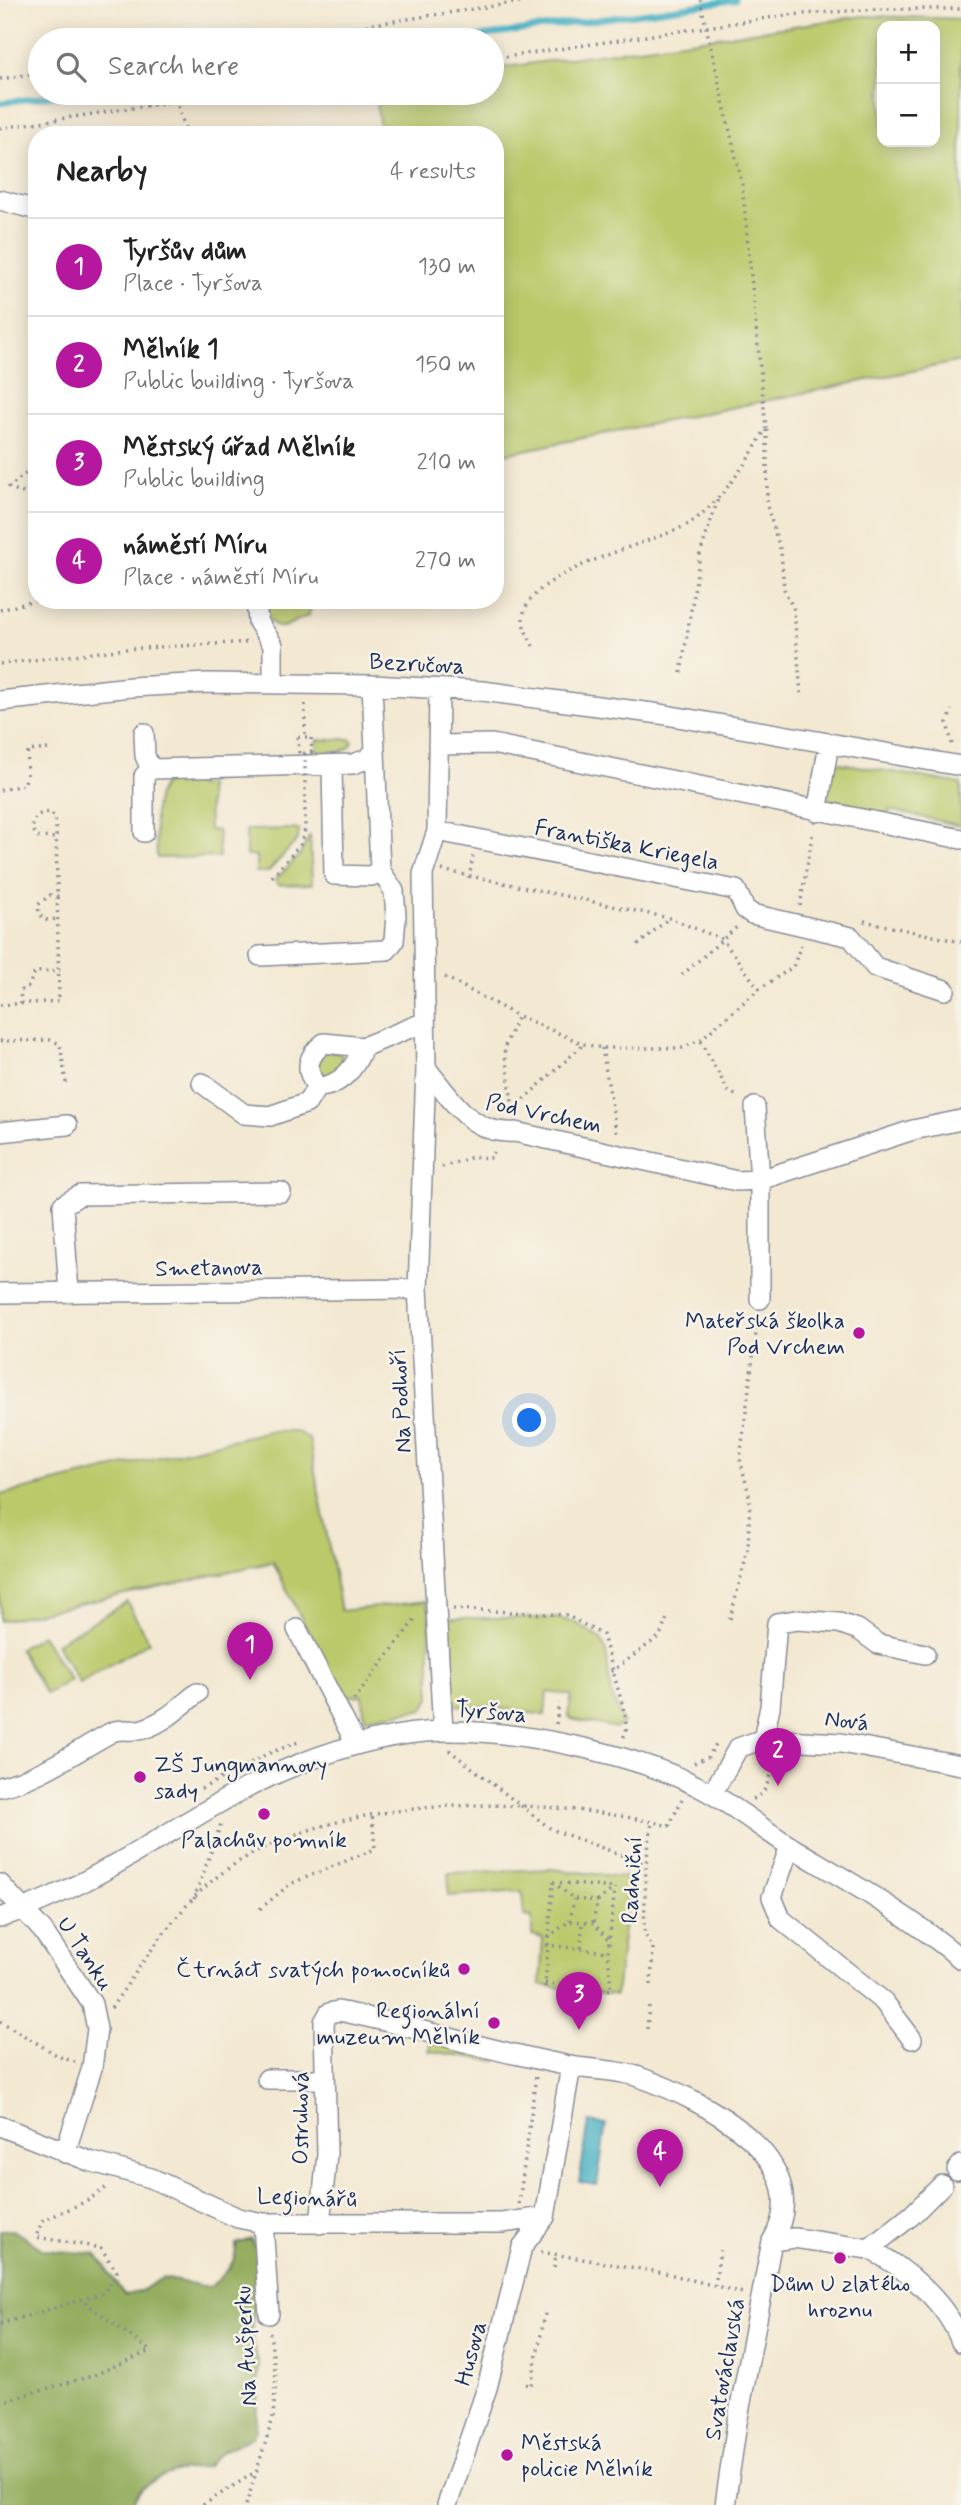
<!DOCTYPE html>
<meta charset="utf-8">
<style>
body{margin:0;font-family:Mynerve,sans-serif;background:#f2f2f2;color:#222}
.controls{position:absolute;right:21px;top:21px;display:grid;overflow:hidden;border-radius:14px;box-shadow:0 4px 18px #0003}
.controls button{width:63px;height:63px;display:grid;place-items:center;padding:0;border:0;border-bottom:2px solid #e0e0e0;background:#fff;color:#222;font:35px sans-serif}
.you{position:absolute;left:530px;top:1421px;width:24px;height:24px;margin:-18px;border:5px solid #fff;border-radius:50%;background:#1a73e8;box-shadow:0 0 0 10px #1a73e833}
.badge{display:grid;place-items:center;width:46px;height:46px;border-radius:50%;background:#b5179e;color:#fff;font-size:23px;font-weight:700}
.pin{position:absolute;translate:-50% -58px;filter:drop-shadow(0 2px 4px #0008)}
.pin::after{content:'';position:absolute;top:37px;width:24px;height:21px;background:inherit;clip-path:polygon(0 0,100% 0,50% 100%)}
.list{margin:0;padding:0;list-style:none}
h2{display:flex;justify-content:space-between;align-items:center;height:91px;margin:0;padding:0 28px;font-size:30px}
h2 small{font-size:23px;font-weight:400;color:#767676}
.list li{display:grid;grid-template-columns:46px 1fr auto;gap:21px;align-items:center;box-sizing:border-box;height:98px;padding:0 28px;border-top:2px solid #e0e0e0}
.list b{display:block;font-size:26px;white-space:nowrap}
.list p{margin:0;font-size:23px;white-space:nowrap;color:#767676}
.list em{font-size:23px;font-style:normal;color:#767676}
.icon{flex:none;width:38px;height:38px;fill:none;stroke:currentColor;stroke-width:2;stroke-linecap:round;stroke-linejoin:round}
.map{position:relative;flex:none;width:961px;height:2505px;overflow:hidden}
.search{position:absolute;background:#fff;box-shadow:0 4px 18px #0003;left:28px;top:28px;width:476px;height:77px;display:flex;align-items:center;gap:18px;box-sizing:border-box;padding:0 24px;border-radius:38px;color:#767676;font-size:26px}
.panel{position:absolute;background:#fff;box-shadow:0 4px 18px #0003;left:28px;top:126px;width:476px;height:483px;border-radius:28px}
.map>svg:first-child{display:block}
.green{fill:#bbc96b;stroke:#6b7c64;stroke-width:2;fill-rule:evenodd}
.forest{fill:#94ad5f;stroke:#586e5e;stroke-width:2}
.water{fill:#46b1c4;stroke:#307091;stroke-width:2}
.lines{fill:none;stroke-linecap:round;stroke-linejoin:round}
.stream{stroke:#46b1c4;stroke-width:6}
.minor-casing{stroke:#878c98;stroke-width:22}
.path{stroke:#878c98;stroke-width:3.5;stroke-dasharray:2 5;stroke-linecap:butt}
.minor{stroke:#fff;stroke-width:19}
.path-bridge{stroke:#878c98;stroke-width:3.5;stroke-dasharray:2 5;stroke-linecap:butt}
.poi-dot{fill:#b5179e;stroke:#f7f3e8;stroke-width:2.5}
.labels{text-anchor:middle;stroke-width:5;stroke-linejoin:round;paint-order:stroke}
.street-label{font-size:23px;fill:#1b2f5e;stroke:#f7f3e8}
.poi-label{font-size:23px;fill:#1b2f5e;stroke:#f7f3e8;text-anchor:end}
</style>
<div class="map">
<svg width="961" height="2505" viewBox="0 0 961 2505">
<rect width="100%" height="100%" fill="#f7f3e8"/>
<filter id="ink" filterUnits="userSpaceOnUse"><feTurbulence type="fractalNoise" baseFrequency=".0143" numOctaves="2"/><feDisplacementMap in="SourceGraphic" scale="14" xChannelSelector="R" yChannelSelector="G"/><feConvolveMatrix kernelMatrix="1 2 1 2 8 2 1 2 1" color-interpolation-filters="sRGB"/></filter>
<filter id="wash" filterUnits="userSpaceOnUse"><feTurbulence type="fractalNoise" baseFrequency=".00686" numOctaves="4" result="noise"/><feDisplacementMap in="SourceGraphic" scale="28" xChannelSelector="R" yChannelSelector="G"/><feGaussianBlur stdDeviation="1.57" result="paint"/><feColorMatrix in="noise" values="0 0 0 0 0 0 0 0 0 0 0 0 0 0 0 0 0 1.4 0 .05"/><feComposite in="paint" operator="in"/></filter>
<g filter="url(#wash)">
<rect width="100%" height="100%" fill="#f3e8d1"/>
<!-- green -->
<path class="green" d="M864,16L961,19V361L495,456V135H381L375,93H492V69ZM882,26H935V142H882Z
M267,600H312L309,615L284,627H277C267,619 264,613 267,600Z
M350,739L353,742C347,755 330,752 317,753V740Z
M835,762L961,784V826L890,810L886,815L824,798Z
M173,774H187L195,780L196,786L208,785L209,830L218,831L219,857L157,858C156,830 147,793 173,774Z
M299,829L298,839L268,872H256V856H246V830Z
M310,835L312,884L279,885L275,880L300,855Z
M323,1051L340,1052L344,1067L335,1076H323L316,1072Z
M269,1431H296L309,1439L341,1611L426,1601L430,1613V1698L424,1709L364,1718L363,1695L341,1697L273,1562L0,1621V1495Z
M127,1602L149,1642L79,1683L56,1643Z
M446,1618H557L574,1622L601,1639L606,1651L611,1694L623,1723L617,1728L571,1719L568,1715L572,1695L547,1692L545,1715L491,1707L448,1705Z
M42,1635L70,1680L46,1694L19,1649Z
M551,1869L630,1878L616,1995L540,1985L543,1938L532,1935V1917L524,1916L522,1891L448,1896L449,1873Z
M430,2043L498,2055L497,2061L429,2051Z"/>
<!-- forest -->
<path class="forest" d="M0,2230H13L44,2250L96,2254C108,2268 113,2282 125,2295L139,2292L162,2278L209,2287C224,2277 237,2263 236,2244L251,2239L259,2254L252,2334L259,2366L256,2429L252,2437L222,2451L206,2467C179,2469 142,2477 132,2505H0Z"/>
<!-- water -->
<path class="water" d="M589,2122L606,2124L597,2185L579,2182Z"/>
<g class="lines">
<!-- stream -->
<path class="stream" d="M456,40L735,0
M0,103L69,93"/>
</g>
</g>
<g filter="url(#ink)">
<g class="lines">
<defs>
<path id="minor" d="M0,200L37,210
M256,600L258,622L273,645V684
M439,691L437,831L423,874L426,1068L418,1289L443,1731
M0,701L131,687L207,683L372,685L482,691L660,714L961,766
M144,733L145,756L151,769
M438,745L492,744L961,839
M332,765L334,875L371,876L380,870
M817,812L829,744
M437,831L736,890L745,909L752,914L851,937L875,967L945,990
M144,832V776L151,769L353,764L367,759L375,751L372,685
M260,956L387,950L394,941L396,916L394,891L380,870L375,751
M426,1068C452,1099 470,1135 515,1132L737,1181L760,1180L913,1130L961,1120
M202,1083L244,1114L270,1116L307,1103L317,1087C340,1087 356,1067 363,1047
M317,1087C304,1070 307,1056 324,1043L363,1047L425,1022
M755,1107L760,1180V1299
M0,1132L67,1125
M0,1293L418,1289
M69,1293L63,1205L80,1195L281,1192
M297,1629L356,1744
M763,1739L770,1707L777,1623L797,1620L839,1623L859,1630L878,1644L925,1654
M0,1787C43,1777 74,1752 112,1732C120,1728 133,1732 143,1729C165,1722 180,1707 197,1693
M712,1794L738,1748L763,1739L841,1743L961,1765
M790,1846L772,1897L781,1919L884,2002L912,2039
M0,1884L43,1931L92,2004L97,2029L92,2068L65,2153
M0,1918C28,1907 57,1895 83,1882C156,1845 222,1794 299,1764C345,1746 394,1732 444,1731C521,1730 645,1755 712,1794C741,1811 768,1833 796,1850C853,1884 910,1916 961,1959
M267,2079H325
M0,2126L89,2161L151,2178L238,2218L263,2223H502L545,2217
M957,2170L961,2165
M263,2223L269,2314
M320,2224L327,2154L324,2022L329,2013L338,2011C398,2022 455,2041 514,2054C534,2058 555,2064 576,2067C596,2070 620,2070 639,2077C702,2099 821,2159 772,2241L737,2423L725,2505
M772,2241L794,2238L869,2249L912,2215L942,2185
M869,2249C905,2267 947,2303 961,2342
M447,2505L487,2388L522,2247L545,2217L571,2066"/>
</defs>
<!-- minor casing -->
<use href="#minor" class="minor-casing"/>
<!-- path -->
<path class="path" d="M269,40L533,0
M492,59L787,15L879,9H961
M0,79L40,73
M174,93L187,135
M0,128L232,93
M767,430V506L781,552L784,589L794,610L801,694
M37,465L9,487L37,499
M0,610L38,600
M533,646C530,639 524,630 523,622C520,570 653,545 690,523C719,504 750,459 766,428L742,184L700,0
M0,664L125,649L251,642
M681,673L700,554L718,499
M305,704V737
M298,737H311L312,752L299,754Z
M952,744L947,723L952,710
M0,790L24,785L27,775L28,751L48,749
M442,870L669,918L722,939L759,989
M469,878L473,856
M58,897L50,895L38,905L39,914L46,920L59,919
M800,906L813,831
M864,921L961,942
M638,945L669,918
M682,975L737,927
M445,977L518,1016L584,1044L602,1048H682L700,1040L759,989L793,967L801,945
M21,1004L20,991L28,987L35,972L60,971
M0,1005L59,1001L56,826L54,816L48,812C36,814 34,818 32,829L38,837L56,838
M0,1041L50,1040L60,1044L66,1083
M701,1041L728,1091L739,1097
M602,1048L617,1136
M513,1109L584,1044
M514,1115L504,1048L518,1016
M442,1167L473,1157L492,1158L495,1148
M453,1609L566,1615L603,1635L623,1707L627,1728L623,1739
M730,1619L748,1550L750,1499L740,1459L758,1318
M611,1672L660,1636L667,1618
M354,1700L417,1617
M556,1724L559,1703
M449,1750L551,1829L646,1864
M694,1763L708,1757L716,1744
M201,1789L267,1754L301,1741
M753,1799C769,1793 771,1773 771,1757
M553,1882L615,1888
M553,1882L574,1899L598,1901
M194,1899L221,1824
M260,1909L290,1884L375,1849L372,1814
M570,1921L574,1899
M593,1922L598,1901L613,1889
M548,1937L570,1921L593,1923L609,1940
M546,1945L608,1952
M581,1948L582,1922
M545,1983L611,1990L608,1952L615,1888
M651,1985L653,1948L644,1933L646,1864L652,1822
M545,1987L553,1882
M111,2008C141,1966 173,1913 213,1880C321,1790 540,1794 669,1826L682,1799
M0,2021L60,2057L75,2062
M647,2029L649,2004
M519,2204L536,2076
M541,2252L665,2273L743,2293
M554,2267L556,2255
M715,2286L720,2250
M0,2324L104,2293L117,2272L101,2248L36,2237L42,2221L87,2201L107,2187
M526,2384L531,2386L546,2309
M0,2402L92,2376L150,2351L83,2301
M203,2505L257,2471
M246,2505L273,2418L276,2378L270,2333"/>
<!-- minor -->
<use href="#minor" class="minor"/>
<!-- path-bridge -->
<path class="path-bridge" d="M272,877L300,845L305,830V753"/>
</g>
</g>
<!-- markers -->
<g class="poi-dot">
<circle cx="859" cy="1333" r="7"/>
<circle cx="140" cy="1777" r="7"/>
<circle cx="264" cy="1814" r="7"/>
<circle cx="464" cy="1969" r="7"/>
<circle cx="494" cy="2023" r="7"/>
<circle cx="840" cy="2258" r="7"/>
<circle cx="507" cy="2455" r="7"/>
</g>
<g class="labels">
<!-- street labels -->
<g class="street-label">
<text transform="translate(417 663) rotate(3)" y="8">Bezručova</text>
<text transform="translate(627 844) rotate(11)" y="8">Františka Kriegela</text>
<text transform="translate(544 1113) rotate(12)" y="8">Pod Vrchem</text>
<text transform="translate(209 1267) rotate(-1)" y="8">Smetanova</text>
<text transform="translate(400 1401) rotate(-93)" y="8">Na Podhoří</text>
<text transform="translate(491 1711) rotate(5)" y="8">Tyršova</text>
<text transform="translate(847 1720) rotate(7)" y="8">Nová</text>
<text transform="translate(631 1880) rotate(-87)" y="8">Radniční</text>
<text transform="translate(86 1953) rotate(57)" y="8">U Tanku</text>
<text transform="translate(300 2118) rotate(-90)" y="8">Ostruhová</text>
<text transform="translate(307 2197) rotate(2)" y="8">Legionářů</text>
<text transform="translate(245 2346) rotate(-93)" y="8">Na Aušperku</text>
<text transform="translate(470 2353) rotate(-75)" y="8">Husova</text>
<text transform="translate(724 2369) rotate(-80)" y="8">Svatováclavská</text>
</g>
<!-- poi labels -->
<g class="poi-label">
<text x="845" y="1328">Mateřská školka<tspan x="845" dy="26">Pod Vrchem</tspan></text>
<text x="154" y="1772" text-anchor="start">ZŠ Jungmannovy<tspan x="154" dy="26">sady</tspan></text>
<text x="264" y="1847" text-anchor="middle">Palachův pomník</text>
<text x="450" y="1977">Čtrnáct svatých pomocníků</text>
<text x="480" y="2018">Regionální<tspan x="480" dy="26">muzeum Mělník</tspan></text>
<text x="840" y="2291" text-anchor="middle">Dům U zlatého<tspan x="840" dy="26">hroznu</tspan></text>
<text x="521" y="2450" text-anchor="start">Městská<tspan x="521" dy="26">policie Mělník</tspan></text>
</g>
</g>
</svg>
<div class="controls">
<button>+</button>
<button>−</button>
</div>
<div class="you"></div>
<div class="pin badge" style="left:250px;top:1680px">1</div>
<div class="pin badge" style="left:778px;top:1786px">2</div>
<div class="pin badge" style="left:579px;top:2030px">3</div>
<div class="pin badge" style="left:660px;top:2187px">4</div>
<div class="search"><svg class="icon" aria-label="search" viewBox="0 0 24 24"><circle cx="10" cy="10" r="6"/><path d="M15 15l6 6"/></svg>Search here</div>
<section class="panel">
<h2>Nearby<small>4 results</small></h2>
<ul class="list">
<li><span class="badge">1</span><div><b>Tyršův dům</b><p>Place · Tyršova</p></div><em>130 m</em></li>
<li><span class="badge">2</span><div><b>Mělník 1</b><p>Public building · Tyršova</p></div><em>150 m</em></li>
<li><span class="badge">3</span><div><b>Městský úřad Mělník</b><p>Public building</p></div><em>210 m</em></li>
<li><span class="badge">4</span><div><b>náměstí Míru</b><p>Place · náměstí Míru</p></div><em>270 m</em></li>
</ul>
</section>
</div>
